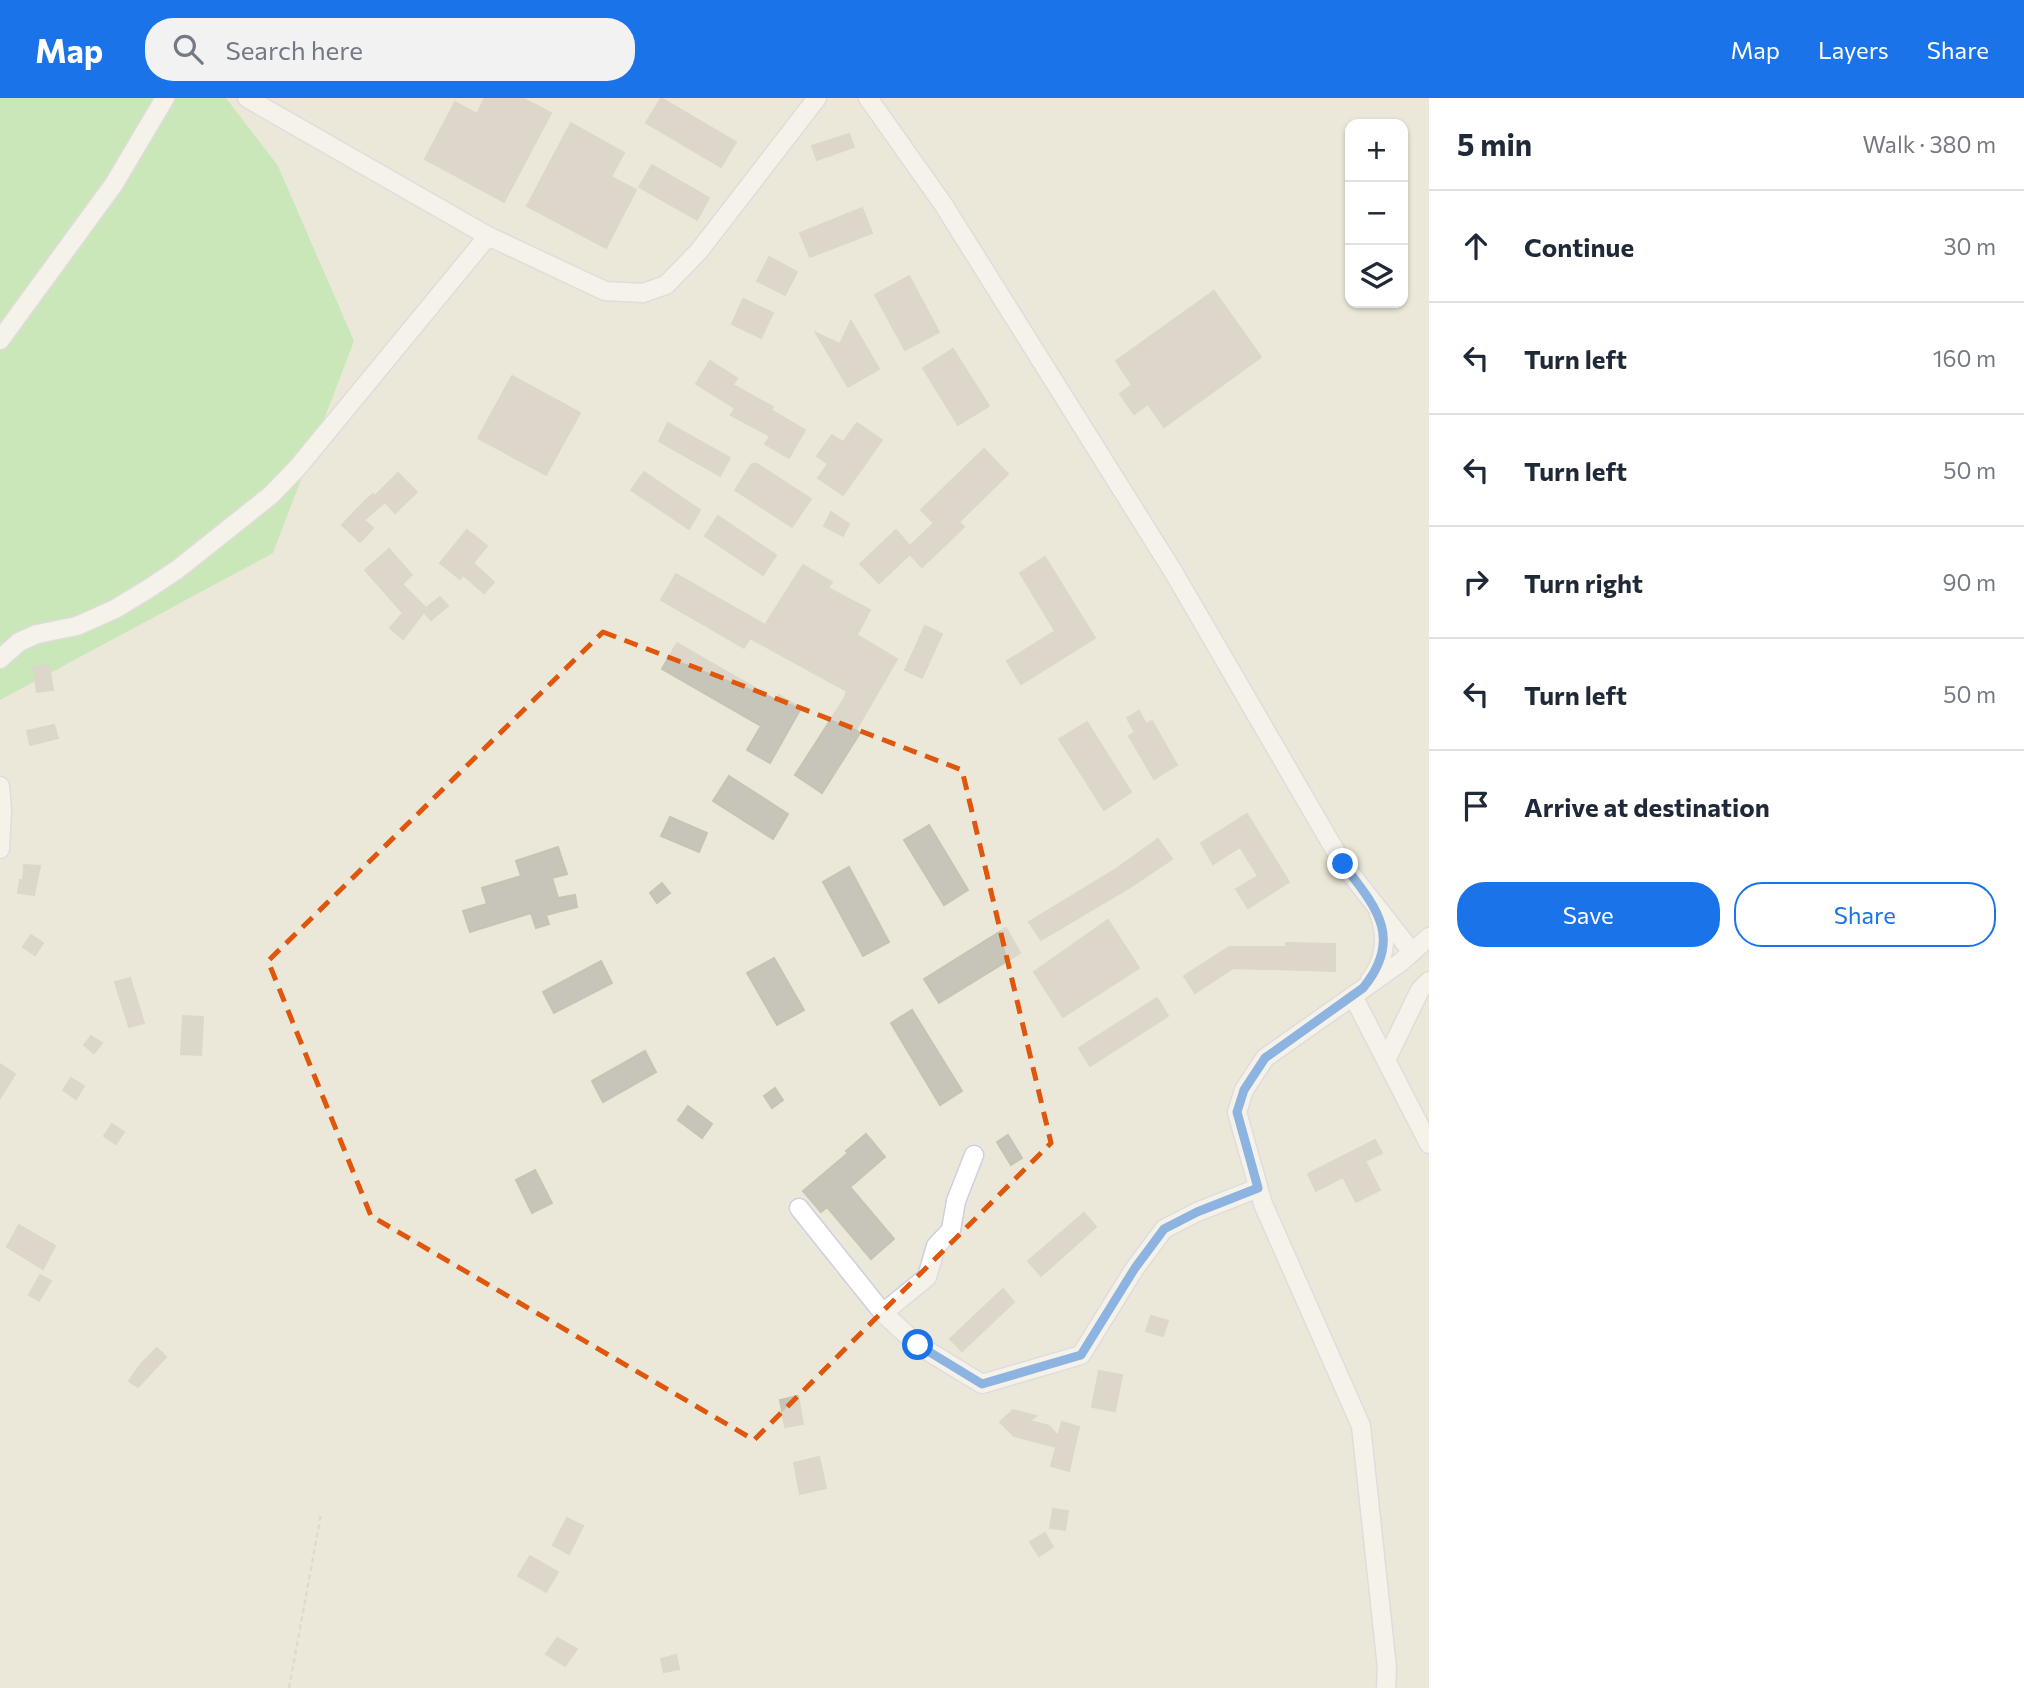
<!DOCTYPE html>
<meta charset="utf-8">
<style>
body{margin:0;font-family:Commissioner,sans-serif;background:#f2f2f3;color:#1f2937}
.controls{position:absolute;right:21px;top:21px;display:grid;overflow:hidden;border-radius:14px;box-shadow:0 2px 5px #0004}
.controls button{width:63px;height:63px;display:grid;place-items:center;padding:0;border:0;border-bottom:2px solid #e0e1e3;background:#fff;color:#1f2937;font:35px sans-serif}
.stop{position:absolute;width:21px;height:21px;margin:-16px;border:5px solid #1a73e8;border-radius:50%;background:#fff}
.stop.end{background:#1a73e8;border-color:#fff;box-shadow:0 2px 7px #0008}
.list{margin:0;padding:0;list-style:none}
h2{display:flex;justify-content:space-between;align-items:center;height:91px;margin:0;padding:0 28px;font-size:30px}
h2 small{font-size:23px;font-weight:400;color:#747a83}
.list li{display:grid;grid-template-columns:46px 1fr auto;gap:21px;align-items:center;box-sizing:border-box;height:112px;padding:0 28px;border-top:2px solid #e0e1e3}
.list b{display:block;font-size:26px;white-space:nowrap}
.list em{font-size:23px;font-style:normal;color:#747a83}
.actions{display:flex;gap:14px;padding:21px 28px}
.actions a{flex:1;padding:16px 0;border:2px solid #1a73e8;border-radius:28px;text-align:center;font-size:24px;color:#1a73e8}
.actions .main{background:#1a73e8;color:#fff}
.icon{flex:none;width:38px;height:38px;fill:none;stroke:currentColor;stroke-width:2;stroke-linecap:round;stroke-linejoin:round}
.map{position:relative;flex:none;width:1429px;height:1590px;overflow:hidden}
header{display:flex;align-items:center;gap:42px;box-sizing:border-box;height:98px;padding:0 35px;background:#1a73e8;color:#fff}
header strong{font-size:33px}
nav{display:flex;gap:38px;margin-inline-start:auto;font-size:24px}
.search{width:490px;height:63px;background:#f2f2f3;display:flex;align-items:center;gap:18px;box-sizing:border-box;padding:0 24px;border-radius:28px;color:#747a83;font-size:26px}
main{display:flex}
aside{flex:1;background:#fff}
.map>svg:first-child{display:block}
.green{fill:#9de692}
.building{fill:#c7c4b9;stroke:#c7c4b3;stroke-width:2}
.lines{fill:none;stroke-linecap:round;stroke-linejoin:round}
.minor-casing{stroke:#cfcee2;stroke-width:21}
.path{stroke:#cbcbcb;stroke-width:2.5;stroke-dasharray:5 3.5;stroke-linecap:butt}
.minor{stroke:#fff;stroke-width:18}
.route{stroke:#1a73e8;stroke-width:9}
.marked{fill:none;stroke:#de570d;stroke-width:5;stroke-dasharray:14 9;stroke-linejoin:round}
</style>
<header>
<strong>Map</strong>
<div class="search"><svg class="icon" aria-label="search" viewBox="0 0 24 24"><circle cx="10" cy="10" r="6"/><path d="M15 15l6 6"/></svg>Search here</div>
<nav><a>Map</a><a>Layers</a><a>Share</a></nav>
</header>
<main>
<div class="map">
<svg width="1429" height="1590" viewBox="0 0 1429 1590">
<rect width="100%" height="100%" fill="#ece8d9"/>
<!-- green -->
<path class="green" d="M0,0H226L278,68L354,243L273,455L0,602Z"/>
<!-- building -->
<path class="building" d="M485,0H522L551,15L504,104L425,61L455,4L477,16Z
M661,0L736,44L721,69L646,25Z
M571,25L624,55L611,79L636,92L606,150L527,108Z
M849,36L854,49L817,62L812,48Z
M652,67L709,100L697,122L639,89Z
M862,110L872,135L810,159L800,135Z
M769,159L797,174L785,197L757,183Z
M909,178L939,234L905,252L875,197Z
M1214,193L1261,259L1164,329L1148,306L1134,316L1120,296L1132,287L1116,263Z
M743,201L773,215L761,240L732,226Z
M851,223L879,271L848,289L816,235L840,246Z
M953,251L989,308L958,327L923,270Z
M710,263L737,280L733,287L773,309L771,312L805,332L789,360L765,346L770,338L731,317L735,310L696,286Z
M512,278L580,315L546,377L478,340Z
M668,325L730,360L720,378L659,343Z
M857,325L882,342L843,397L818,380L828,366L817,358L832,337L843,344Z
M984,351L1008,376L959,424L964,429L922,469L910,456L879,485L860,466L896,432L910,448L934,425L921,412Z
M752,366H757L811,401L792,429L735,392Z
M644,374L700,412L689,431L631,392Z
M398,375L417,394L395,415L385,404L364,422L373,430L360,444L342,427L363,405L373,396L375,398Z
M831,414L849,426L843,438L824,428Z
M718,418L776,457L763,477L705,438Z
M467,432L487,448L473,465L494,484L484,495L463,477L460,481L440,465Z
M389,451L412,477L402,486L426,510L440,499L448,508L431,522L424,514L403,541L390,530L403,515L365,472Z
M1045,459L1095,540L1021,586L1007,563L1055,533L1020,475Z
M803,467L832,484L828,490L870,512L857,537L897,561L856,632L860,635L822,695L795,677L844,601L847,593L750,540L744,550L661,502L676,476L765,527Z
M925,528L942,536L922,580L905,572Z
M677,545L776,602L779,597L801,610L770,665L747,652L761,628L662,571Z
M49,567L53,592L37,594L33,569Z
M1139,613L1146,626L1152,623L1177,667L1154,681L1129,638L1135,634L1127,620Z
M1087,624L1131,694L1104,712L1059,641Z
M54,627L58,640L30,647L27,633Z
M729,678L788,716L773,741L713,703Z
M1247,716L1289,784L1248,810L1236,791L1258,778L1240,749L1213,766L1201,745Z
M670,719L707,735L699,754L661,738Z
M929,727L968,792L944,807L904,742Z
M1158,741L1172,761L1129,790L1041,842L1029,824L1116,771Z
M558,749L567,776L552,780L558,800L575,797L577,809L546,817L549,826L536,830L531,815L470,834L463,813L487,806L482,790L521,778L516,763Z
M24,767L40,768L34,797L18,795L20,782L23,783Z
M849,769L889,844L863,858L823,784Z
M662,785L670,795L657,805L650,795Z
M1108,822L1139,870L1063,919L1034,874Z
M1006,830L1020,855L939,905L924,881Z
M31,837L43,845L35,857L23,849Z
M1286,845L1335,846V873L1233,870L1195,895L1184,878L1229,849H1286Z
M774,860L804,912L777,927L747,875Z
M601,863L612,885L554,915L543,894Z
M130,880L144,925L129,929L115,884Z
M1157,900L1168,918L1090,968L1079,950Z
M912,912L962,993L940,1007L891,925Z
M183,918L203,919L201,957L181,956Z
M91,938L102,945L94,955L84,947Z
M645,953L656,974L603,1004L592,983Z
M0,966L15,976L0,1000Z
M71,980L84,988L76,1001L63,992Z
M775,990L783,1002L772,1010L764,998Z
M688,1008L712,1026L702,1040L678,1022Z
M112,1026L124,1034L116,1046L104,1038Z
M866,1036L885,1059L850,1089L894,1141L871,1161L827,1109L821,1114L803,1093L848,1055L846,1053Z
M1008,1037L1022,1060L1011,1067L997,1044Z
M1375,1042L1382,1055L1365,1063L1380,1092L1356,1104L1343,1079L1316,1093L1308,1076Z
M535,1072L552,1105L532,1115L516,1082Z
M1084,1115L1096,1129L1041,1178L1028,1163Z
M19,1127L55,1148L43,1171L7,1149Z
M40,1177L51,1183L39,1203L29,1197Z
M1003,1191L1014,1204L962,1253L950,1241Z
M1151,1218L1168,1223L1163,1238L1146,1233Z
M157,1250L166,1259L138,1289L129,1283L141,1266Z
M1099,1273L1122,1277L1115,1313L1092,1309Z
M798,1298L803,1326L785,1329L780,1302Z
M1013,1312L1036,1318L1030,1323L1049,1328L1058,1338L1062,1324L1079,1329L1069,1373L1051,1368L1056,1349L1014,1338L1000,1324Z
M819,1359L826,1390L800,1396L794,1365Z
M1053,1411L1068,1413L1065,1432L1050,1430Z
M567,1420L583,1428L569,1456L553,1447Z
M1045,1435L1053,1449L1039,1458L1030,1444Z
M530,1458L558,1474L546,1494L518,1478Z
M557,1540L577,1551L565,1568L546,1556Z
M676,1557L679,1571L664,1574L661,1561Z"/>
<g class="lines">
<defs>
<path id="minor" d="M247,0L488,138L605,193L643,195L666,187L699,153L817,0
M868,0L943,106L1174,475L1343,766L1412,854
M0,242L114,86L165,0
M0,561L19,544L37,536L77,528L115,511L148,491L178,471L271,397L298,369L488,138
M0,688L2,713L0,751
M1370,882C1385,864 1388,838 1379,816
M1353,898L1429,1046
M1386,962L1420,892L1429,883
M799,1110L883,1215L918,1247L982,1286L1081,1257L1135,1170L1164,1131L1197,1114L1258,1090
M883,1215L927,1179L936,1148L951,1132L956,1103L974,1057
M1386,1590L1387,1570L1361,1328L1263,1106L1237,1014L1244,992L1265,960L1401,864L1429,839"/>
</defs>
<!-- minor casing -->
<use href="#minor" class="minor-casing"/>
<!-- path -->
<path class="path" d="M289,1590L321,1416"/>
<!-- minor -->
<use href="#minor" class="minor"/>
</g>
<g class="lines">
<!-- route -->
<path class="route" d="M918,1247L982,1286L1081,1257L1135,1170L1164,1131L1197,1114L1258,1090L1237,1014L1244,992L1265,960L1363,890C1404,840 1376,809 1343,766"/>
</g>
<!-- marked area -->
<path d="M0 0H1429V1590H0ZM603,534L962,672L1051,1045L754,1342L371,1118L268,863Z" fill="#ece8d9" fill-opacity=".55" fill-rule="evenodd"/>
<path class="marked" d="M603,534L962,672L1051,1045L754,1342L371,1118L268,863Z"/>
</svg>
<div class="controls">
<button>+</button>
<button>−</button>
<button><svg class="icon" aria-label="layers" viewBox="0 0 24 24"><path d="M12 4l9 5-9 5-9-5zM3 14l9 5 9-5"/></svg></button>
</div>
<div class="stop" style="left:918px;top:1247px"></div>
<div class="stop end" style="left:1343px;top:766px"></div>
</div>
<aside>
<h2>5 min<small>Walk · 380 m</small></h2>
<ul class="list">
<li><svg class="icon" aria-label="ahead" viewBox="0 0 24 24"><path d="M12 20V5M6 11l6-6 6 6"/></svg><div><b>Continue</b></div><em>30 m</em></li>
<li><svg class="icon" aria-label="left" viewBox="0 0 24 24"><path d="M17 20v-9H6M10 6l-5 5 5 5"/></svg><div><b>Turn left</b></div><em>160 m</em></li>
<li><svg class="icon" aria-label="left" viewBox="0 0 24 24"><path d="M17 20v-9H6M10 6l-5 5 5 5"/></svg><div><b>Turn left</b></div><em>50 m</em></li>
<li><svg class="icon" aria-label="right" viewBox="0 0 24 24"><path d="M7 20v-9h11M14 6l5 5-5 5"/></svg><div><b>Turn right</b></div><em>90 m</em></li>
<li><svg class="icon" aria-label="left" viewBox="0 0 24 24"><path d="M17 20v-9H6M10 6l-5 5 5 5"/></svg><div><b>Turn left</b></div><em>50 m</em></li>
<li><svg class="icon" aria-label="arrive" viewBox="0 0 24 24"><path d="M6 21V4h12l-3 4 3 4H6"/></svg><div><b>Arrive at destination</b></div></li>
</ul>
<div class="actions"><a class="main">Save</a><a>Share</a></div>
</aside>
</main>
